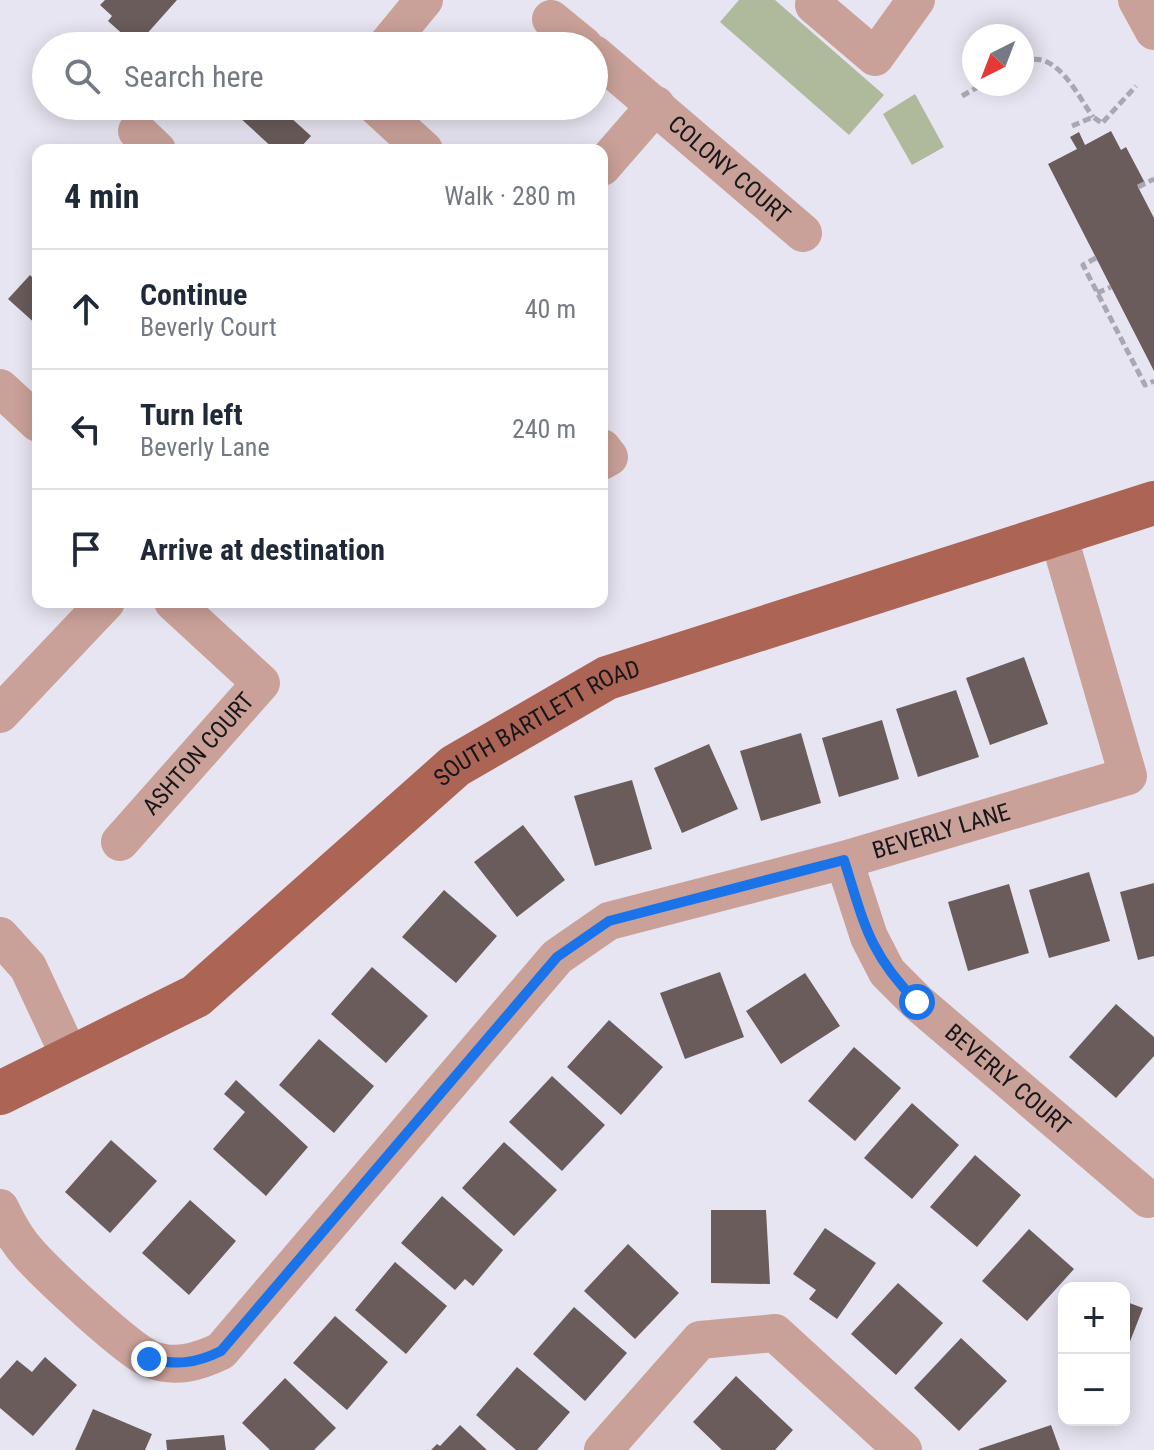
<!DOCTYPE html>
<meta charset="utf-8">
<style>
body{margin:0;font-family:"Roboto Condensed",sans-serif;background:#f6f6f7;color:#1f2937}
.controls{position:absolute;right:24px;bottom:24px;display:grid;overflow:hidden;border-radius:16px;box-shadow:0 4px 20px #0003}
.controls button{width:72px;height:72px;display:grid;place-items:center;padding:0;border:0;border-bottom:2px solid #e0e1e3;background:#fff;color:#1f2937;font:40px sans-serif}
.compass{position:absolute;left:962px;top:24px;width:72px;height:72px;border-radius:50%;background:#fff;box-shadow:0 4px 20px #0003;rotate:222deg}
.stop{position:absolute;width:24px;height:24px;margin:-18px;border:6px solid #1a73e8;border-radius:50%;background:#fff}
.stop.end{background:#1a73e8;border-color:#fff;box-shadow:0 2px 8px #0008}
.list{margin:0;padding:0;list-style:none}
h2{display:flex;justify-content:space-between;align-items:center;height:104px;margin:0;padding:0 32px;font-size:34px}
h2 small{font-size:26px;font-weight:400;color:#747a83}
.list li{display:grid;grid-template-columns:52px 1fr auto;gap:24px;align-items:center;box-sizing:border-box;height:120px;padding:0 32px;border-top:2px solid #e0e1e3}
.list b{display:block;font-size:30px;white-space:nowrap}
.list p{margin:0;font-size:26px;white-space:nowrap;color:#747a83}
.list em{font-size:26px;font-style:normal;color:#747a83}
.icon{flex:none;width:44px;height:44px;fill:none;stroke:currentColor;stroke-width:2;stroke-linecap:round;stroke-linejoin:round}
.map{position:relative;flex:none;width:1154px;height:1450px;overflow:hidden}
.search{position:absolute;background:#fff;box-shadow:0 4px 20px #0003;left:32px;top:32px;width:576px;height:88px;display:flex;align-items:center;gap:20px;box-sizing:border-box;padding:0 28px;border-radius:44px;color:#747a83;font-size:30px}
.panel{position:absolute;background:#fff;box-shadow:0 4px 20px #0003;left:32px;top:144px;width:576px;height:464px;border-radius:16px}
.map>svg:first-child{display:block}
.green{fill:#afb99b}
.building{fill:#695c5a}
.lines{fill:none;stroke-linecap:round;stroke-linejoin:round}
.path{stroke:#a9a7b1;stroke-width:5;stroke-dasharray:8 4;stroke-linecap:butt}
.minor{stroke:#caa198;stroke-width:38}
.major{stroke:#ac6555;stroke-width:44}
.route{stroke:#1a73e8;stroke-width:10}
.labels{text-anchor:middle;stroke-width:8;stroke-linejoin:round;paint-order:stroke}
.street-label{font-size:24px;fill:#17161a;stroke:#e8e5f2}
</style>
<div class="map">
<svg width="1154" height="1450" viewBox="0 0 1154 1450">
<rect width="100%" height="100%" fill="#e8e5f2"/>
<!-- green -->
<path class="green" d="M739,0H775L884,95L849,135L720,22Z
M915,94L944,147L912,165L883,114Z"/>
<!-- building -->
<path class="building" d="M105,0H177L136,46L108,21L112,16L100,5Z
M227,106H278L311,136L298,150H275Z
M1111,131L1121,150L1126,147L1145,183L1138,187L1154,218V371L1048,164L1077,149L1070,137L1079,132L1085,145Z
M30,275L38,283V326L8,299Z
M1024,657L1048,724L990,745L966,678Z
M956,690L979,757L918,777L896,709Z
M882,720L899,779L839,797L822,738Z
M801,733L821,803L761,821L740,751Z
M709,744L738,809L682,833L654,768Z
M632,780L652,849L595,866L574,796Z
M523,825L565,880L517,917L474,862Z
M1089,872L1110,941L1049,958L1029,890Z
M1154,883V956L1138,960L1120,892Z
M1009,884L1029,953L968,971L948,902Z
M444,890L497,936L456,983L402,937Z
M372,967L428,1016L386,1063L331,1014Z
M720,972L744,1037L685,1059L660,993Z
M805,973L840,1026L781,1064L746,1011Z
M1116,1004L1154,1037V1056L1116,1098L1069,1057Z
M609,1020L663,1067L621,1115L567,1067Z
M319,1039L374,1086L334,1133L279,1085Z
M854,1047L901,1088L855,1141L808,1101Z
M552,1076L605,1125L562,1171L509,1122Z
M236,1080L308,1147L266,1196L213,1149L245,1112L224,1094Z
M912,1103L959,1145L912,1199L864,1158Z
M111,1140L157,1181L110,1233L65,1192Z
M504,1142L557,1190L514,1236L462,1188Z
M975,1155L1021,1195L977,1247L930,1207Z
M442,1196L503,1250L473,1286L465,1279L455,1290L401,1243Z
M190,1200L236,1241L189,1295L142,1253Z
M711,1210H766L770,1284L711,1283Z
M825,1228L876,1263L837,1319L809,1299L816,1290L793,1274Z
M1029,1229L1074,1269L1027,1321L982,1281Z
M628,1244L679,1293L635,1339L584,1291Z
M395,1262L447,1306L406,1354L355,1310Z
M898,1283L943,1323L896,1375L851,1334Z
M1124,1301L1143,1308L1124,1357Z
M574,1307L627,1353L585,1401L533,1354Z
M335,1316L388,1362L347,1410L293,1363Z
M961,1338L1007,1381L959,1431L914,1388Z
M45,1357L77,1385L33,1436L0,1408V1379L17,1360L32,1372Z
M517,1367L570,1412L537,1450H516L476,1415Z
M736,1376L793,1430L775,1450H722L693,1422Z
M285,1378L336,1428L314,1450H270L242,1423Z
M93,1409L152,1434L145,1450H75Z
M460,1425L487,1450H431L437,1444L440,1446Z
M1051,1425L1060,1450H979V1449Z
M224,1435L226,1450H167L166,1440Z"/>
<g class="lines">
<!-- path -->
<path class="path" d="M1022,62C1056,47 1077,95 1093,117
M962,96L983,84
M1103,122L1136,86
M1072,126L1093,117L1102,123
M1138,187L1154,179
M1096,258L1083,265L1145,385L1154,381
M1097,293L1111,287"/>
<!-- minor -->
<g class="minor">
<path d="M817,0L814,5L875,57L916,0"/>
<path d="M1137,0L1154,31"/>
<path d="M551,19L584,46"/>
<path d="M386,46L424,0"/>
<path id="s1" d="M594,54L803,233"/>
<path d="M376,106L424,150"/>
<path d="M137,131L157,150"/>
<path d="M602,167L656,105"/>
<path d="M0,388L38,423"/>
<path d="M602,448L609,457L602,461"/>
<path d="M0,714L106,602"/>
<path id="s2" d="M120,842L261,683L173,602"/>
<path id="s3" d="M844,860L869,937L887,972L917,1002L1148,1199"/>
<path d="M0,936L28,967L70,1057"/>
<path id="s4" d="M0,1208C8,1225 18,1242 30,1255C49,1276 128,1350 150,1359C175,1369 198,1362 221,1351L557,957L609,921L844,860L1128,776L1058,534"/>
<path d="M603,1450L700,1340L775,1333L903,1450"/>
</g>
<!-- major -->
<path class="major" id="s5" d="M0,1093L196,996L455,766L607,678L1154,503"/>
</g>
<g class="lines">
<!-- route -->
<path class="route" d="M149,1359C176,1365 195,1364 221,1351L557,957L609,921L844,860C864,923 869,954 917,1002"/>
</g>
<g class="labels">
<!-- street labels -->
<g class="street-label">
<text dy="8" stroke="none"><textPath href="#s1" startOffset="178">COLONY COURT</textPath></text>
<text dy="8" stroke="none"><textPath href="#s5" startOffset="658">SOUTH BARTLETT ROAD</textPath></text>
<text dy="8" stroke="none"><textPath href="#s2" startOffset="118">ASHTON COURT</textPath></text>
<text dy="8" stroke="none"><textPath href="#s4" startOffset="1214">BEVERLY LANE</textPath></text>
<text dy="8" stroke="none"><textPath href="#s3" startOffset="282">BEVERLY COURT</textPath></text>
</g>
</g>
</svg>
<div class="controls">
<button>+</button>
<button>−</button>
</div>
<svg class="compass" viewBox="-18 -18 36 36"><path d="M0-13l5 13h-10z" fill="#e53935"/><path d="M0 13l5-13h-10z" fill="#747a83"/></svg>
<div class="stop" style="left:917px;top:1002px"></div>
<div class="stop end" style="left:149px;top:1359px"></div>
<div class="search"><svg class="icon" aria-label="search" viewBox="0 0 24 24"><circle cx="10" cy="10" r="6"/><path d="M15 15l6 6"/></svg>Search here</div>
<section class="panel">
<h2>4 min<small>Walk · 280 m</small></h2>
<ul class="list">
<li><svg class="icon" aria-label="ahead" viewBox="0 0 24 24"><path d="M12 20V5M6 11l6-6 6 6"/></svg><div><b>Continue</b><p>Beverly Court</p></div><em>40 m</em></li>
<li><svg class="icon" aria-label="left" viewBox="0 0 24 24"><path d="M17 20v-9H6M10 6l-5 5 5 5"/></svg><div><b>Turn left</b><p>Beverly Lane</p></div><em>240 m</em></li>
<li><svg class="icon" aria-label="arrive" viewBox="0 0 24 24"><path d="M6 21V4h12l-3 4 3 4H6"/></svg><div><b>Arrive at destination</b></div></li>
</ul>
</section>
</div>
